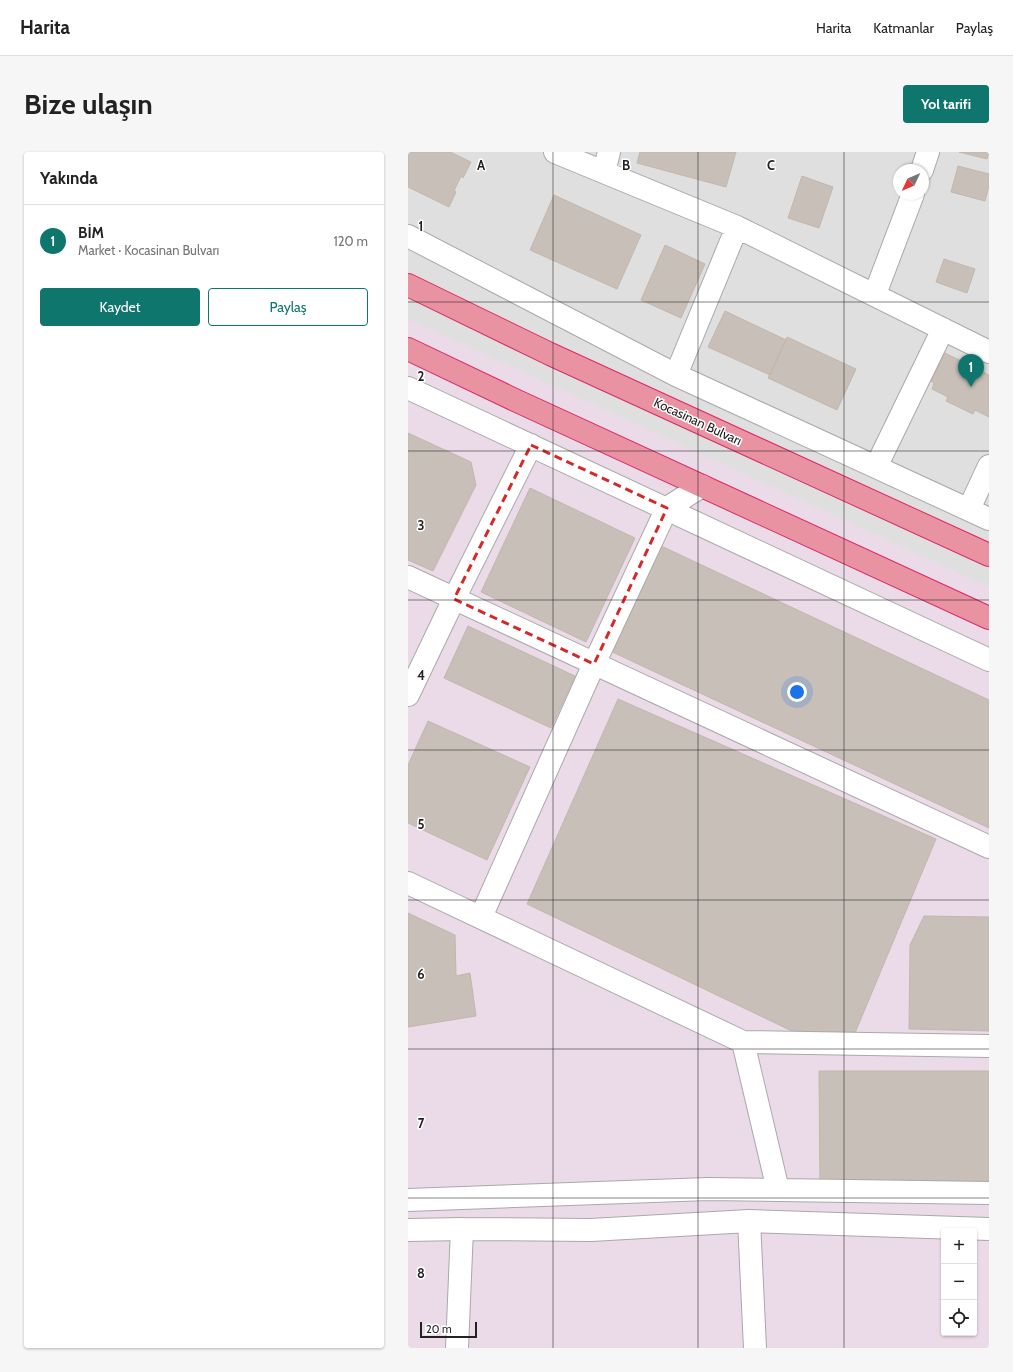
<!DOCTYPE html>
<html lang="tr">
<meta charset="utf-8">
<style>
body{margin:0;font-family:Cabin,sans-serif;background:#f6f6f6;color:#222}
.controls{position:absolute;right:12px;bottom:12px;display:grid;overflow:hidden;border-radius:4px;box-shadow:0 1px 3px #0004}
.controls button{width:36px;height:36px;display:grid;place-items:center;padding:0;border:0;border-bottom:1px solid #e0e0e0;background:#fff;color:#222;font:20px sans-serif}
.compass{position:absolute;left:485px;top:12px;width:36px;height:36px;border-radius:50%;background:#fff;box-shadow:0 1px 3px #0004;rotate:226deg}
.scale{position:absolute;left:12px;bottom:10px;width:57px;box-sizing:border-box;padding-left:4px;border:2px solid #222;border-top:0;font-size:11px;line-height:14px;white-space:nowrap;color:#222;-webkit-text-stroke:3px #fff;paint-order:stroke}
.you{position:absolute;left:389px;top:540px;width:14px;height:14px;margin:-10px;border:3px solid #fff;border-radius:50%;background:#1a73e8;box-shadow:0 0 0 6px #1a73e833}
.badge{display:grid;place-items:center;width:26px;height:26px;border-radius:50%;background:#0f766e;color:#fff;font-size:13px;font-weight:700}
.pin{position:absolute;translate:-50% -33px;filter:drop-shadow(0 1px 2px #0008)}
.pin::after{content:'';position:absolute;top:21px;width:14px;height:12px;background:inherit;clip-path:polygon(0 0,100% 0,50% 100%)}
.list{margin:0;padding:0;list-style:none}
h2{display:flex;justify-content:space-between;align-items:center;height:52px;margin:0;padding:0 16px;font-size:17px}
h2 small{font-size:13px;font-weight:400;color:#767676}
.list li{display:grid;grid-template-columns:26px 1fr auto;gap:12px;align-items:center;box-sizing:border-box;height:72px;padding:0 16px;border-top:1px solid #e0e0e0}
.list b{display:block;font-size:15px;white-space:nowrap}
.list p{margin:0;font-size:13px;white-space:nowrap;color:#767676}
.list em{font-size:13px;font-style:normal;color:#767676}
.actions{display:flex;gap:8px;padding:12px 16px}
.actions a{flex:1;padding:9px 0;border:1px solid #0f766e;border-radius:4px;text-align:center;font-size:14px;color:#0f766e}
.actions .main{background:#0f766e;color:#fff}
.icon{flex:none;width:22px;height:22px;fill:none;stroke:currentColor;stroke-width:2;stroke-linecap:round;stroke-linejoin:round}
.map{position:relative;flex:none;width:581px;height:1196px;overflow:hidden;border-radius:4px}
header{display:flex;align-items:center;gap:24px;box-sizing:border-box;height:56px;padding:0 20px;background:#fff;border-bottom:1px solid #e0e0e0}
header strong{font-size:19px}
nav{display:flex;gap:22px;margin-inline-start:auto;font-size:14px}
.intro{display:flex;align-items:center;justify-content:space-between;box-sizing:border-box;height:96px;padding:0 24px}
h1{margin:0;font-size:28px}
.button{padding:10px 18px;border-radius:4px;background:#0f766e;color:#fff;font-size:14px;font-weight:700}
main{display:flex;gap:24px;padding:0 24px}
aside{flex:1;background:#fff;border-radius:4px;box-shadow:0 1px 3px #0004}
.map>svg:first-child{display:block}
.residential{fill:#e0dfdf;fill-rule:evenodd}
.industrial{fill:#ebdbe8;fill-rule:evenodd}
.building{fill:#c7bfb8;stroke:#c4b6ab}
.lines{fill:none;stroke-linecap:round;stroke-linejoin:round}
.minor-casing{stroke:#a9a9a9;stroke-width:24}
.highway-casing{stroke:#dc2a67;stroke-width:24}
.minor{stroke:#fff;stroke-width:22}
.highway{stroke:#e892a2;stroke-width:22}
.marked{fill:none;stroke:#d62828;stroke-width:3;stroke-dasharray:8 5;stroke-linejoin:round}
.grid{fill:none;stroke:#222;stroke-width:1;stroke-opacity:0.55}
.labels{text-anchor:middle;stroke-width:3;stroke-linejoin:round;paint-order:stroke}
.street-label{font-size:13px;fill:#222;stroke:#fff}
.grid-label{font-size:13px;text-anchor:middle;font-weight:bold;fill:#222;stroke:#fff;stroke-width:3;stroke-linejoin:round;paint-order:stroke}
</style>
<header>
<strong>Harita</strong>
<nav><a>Harita</a><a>Katmanlar</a><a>Paylaş</a></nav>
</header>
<div class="intro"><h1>Bize ulaşın</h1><a class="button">Yol tarifi</a></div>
<main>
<aside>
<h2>Yakında<small></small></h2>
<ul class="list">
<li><span class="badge">1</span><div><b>BİM</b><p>Market · Kocasinan Bulvarı</p></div><em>120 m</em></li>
</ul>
<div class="actions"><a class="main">Kaydet</a><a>Paylaş</a></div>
</aside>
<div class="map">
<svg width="581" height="1196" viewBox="0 0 581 1196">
<rect width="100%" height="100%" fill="#f2efe9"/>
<!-- residential -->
<path class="residential" d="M0,0H581V439L0,174ZM491,18H515V42H491Z"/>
<!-- industrial -->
<path class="industrial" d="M0,167L581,435V1196H0ZM536,1079H566V1181H536Z"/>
<!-- building -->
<path class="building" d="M0,0H42L63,10L55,26L53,24L46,39L48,40L41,55L0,35Z
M232,0H328L318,35L229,11Z
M551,0H581L579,7Z
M550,14L581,22V34L577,49L543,40Z
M394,24L425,35L411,76L380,66Z
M146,43L233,83L209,137L122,98Z
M257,93L297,112L273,166L233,148Z
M536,107L567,117L559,141L528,130Z
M317,159L378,188L362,223L300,195Z
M379,185L448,217L429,258L360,226Z
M537,201L581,223V265L567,258L565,262L538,249L540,245L524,237L526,231L523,229Z
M0,281L63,310L68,333L25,419L0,408Z
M122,336L227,386L178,490L73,440Z
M249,392L581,548V676L200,498Z
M60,474L167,524L143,576L36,526Z
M210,547L528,687L447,881H388L119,752Z
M20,569L122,615L79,708L0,671V613Z
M0,761L47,783L48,824L62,821L68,864L0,875Z
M516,764L581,765V879L501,877L502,793Z
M411,919H581V1032L412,1033Z"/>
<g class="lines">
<defs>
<path id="minor" d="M147,0L329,75L581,200
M514,18L520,0
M196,20L201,0
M0,84L268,223L581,367
M467,142L505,42
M268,223L329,75
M0,236L581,508
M468,315L535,177
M561,357L581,314
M0,425L581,695
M0,543L46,447L123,293
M0,731L335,890L581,894
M73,765L186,512L259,356L294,334
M335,890L370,1038
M0,1048L300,1037L581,1041
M341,1069L347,1196
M0,1078L54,1077L183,1078L341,1069L581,1077
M49,1196L54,1077"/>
<path id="highway" d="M0,133L142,202L581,403
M0,197L109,249L581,466"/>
</defs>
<!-- minor casing -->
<use href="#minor" class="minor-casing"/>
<!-- highway casing -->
<use href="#highway" class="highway-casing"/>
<!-- minor -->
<use href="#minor" class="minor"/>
<!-- highway -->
<use href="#highway" class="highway"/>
</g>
<!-- marked area -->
<path class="marked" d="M123,293L259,356L186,512L46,447Z"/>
<!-- grid -->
<path class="grid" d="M145,0V1196M290,0V1196M436,0V1196M0,150H581M0,299H581M0,448H581M0,598H581M0,748H581M0,897H581M0,1046H581"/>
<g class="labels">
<!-- street labels -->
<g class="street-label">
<text transform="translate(290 269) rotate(25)" y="5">Kocasinan Bulvarı</text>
</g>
</g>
<g class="grid-label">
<text x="73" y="18">A</text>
<text x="218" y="18">B</text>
<text x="363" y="18">C</text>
<text x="13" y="79">1</text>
<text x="13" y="229">2</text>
<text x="13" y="378">3</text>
<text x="13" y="528">4</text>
<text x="13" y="677">5</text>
<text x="13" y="827">6</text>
<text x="13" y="976">7</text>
<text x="13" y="1126">8</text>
</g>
</svg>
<div class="controls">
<button>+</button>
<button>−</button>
<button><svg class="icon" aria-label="locate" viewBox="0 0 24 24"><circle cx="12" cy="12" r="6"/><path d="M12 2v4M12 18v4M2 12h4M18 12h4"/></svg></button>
</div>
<svg class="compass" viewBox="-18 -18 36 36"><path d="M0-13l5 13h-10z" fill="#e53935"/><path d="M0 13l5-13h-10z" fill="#767676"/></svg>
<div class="scale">20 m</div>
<div class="you"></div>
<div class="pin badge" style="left:563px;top:235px">1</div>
</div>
</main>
